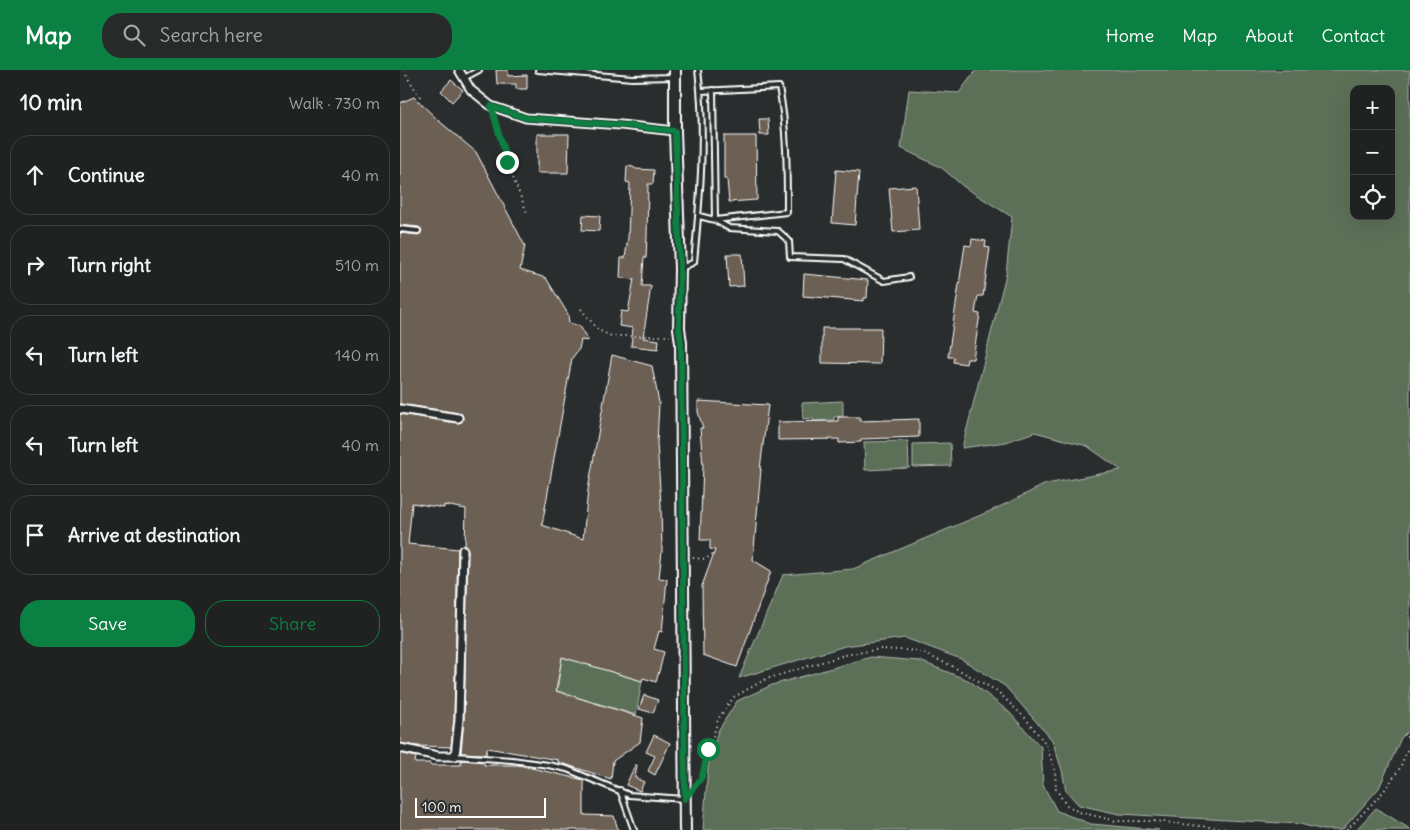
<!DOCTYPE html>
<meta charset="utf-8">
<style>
body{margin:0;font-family:Delius,sans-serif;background:#282a2a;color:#f1f3f6}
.controls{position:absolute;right:15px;top:15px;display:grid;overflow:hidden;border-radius:10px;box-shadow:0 5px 20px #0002}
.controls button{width:45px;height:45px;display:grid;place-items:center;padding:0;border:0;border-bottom:1px solid #3d3f40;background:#202222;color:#f1f3f6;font:25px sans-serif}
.scale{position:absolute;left:15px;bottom:12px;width:131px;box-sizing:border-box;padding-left:5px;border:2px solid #fff;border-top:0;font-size:14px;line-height:18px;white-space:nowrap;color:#fff;-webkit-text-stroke:4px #2a2d2e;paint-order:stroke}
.stop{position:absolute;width:15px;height:15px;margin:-11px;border:4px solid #0b8043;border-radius:50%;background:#fff}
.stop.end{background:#0b8043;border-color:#fff;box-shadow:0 1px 5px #0008}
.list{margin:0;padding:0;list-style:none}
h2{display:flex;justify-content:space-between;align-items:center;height:65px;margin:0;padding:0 20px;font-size:21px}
h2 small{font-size:16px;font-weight:400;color:#a2a4a5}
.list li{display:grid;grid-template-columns:32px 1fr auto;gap:15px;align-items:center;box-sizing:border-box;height:80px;margin:0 10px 10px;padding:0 10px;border:1px solid #3d3f40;border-radius:20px}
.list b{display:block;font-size:19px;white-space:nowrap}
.list em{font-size:16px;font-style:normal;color:#a2a4a5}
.actions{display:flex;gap:10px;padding:15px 20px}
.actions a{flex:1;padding:11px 0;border:1px solid #0b8043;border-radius:20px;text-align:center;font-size:18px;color:#0b8043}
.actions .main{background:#0b8043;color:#fff}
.icon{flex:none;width:28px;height:28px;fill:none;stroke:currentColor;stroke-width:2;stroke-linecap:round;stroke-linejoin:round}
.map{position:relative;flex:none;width:1010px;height:760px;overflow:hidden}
header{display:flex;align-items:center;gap:30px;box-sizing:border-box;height:70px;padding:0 25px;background:#0b8043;color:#fff}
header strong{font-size:24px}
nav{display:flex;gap:28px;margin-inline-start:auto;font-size:18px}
.search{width:350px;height:45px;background:#282a2a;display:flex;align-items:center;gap:12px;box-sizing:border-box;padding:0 18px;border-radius:20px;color:#a2a4a5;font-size:19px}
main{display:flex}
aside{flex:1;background:#202222}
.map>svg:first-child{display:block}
.green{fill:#5b6f59;stroke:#adb7ac;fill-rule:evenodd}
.building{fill:#6c5f53;stroke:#fff}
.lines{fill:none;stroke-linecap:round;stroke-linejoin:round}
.service-casing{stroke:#fff;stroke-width:8}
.minor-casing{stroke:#fff;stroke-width:11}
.secondary-casing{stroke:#fff;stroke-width:14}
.path{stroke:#fff;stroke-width:2;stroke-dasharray:1 4;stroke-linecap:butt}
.service{stroke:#2a2d2e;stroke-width:4}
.minor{stroke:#2a2d2e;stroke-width:7}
.secondary{stroke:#2a2d2e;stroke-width:10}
.route{stroke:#0b8043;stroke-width:6}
</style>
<header>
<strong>Map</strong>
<div class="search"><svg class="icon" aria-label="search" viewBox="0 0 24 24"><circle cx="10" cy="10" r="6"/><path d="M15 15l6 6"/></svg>Search here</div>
<nav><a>Home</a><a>Map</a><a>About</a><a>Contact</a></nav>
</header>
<main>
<aside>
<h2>10 min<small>Walk · 730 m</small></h2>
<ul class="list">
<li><svg class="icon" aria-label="ahead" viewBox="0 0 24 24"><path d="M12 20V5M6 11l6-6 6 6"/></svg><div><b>Continue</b></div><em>40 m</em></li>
<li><svg class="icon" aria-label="right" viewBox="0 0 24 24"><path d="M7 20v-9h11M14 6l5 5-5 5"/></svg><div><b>Turn right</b></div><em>510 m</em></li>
<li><svg class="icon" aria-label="left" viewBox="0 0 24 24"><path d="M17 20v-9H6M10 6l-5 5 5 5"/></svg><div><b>Turn left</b></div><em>140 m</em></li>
<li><svg class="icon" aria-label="left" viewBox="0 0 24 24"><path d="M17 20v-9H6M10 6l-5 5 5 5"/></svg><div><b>Turn left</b></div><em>40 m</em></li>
<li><svg class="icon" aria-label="arrive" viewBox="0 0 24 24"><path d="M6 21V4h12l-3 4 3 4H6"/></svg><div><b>Arrive at destination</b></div></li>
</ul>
<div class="actions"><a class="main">Save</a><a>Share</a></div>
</aside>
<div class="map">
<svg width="1010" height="760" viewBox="0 0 1010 760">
<rect width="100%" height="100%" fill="#2a2d2e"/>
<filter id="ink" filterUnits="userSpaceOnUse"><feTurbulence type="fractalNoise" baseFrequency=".02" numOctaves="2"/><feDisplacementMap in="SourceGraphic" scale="10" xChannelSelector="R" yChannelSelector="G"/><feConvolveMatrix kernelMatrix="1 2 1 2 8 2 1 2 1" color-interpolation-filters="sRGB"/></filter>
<g filter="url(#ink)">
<!-- green -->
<path class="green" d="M576,0H1010V659L1001,668L979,718L942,760H923L900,754L719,744L679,735L666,721L662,700L652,670L605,616L561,589L505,568L445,576L339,608L383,505L453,499L595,439L646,414L721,400L687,376L635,362L606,372L562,378L606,204L612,147L564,117L542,98L501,78L509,20L559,23ZM954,19H991V146H954Z
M443,331V346L434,347V350L413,351V348L403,349L402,333Z
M508,371L509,398L465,400L464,372Z
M550,373L551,396L513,397V374Z
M162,587L242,611L236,645L157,621Z
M471,587L520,591L570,611L609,642L641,677L643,715L657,741L691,754L759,760H303L308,696L318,661L337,631L372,615Z
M976,738L1010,759V760H956Z"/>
<!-- building -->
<path class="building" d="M96,0H108V6L127,5V19H116V14H97Z
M51,10L63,20L52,32L41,21Z
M14,27L39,51L76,82L125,176L120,200L146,208L168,244L169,253L180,256L188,271L181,270L179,279L172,288L142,455L183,469L188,420L212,285L252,296L259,333L257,373L261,435L262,481L259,508L267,509L262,562L259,561L254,579L264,582L260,598L256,612L243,608L242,611L162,587L156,621L243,648L240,672L213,691L211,709L158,692V690L87,678L86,684L61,683L64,649L68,480L65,475L66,439L44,435V438L12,433L8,474L58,479L54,649L51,677L17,676L0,673V344L57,353L62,352L63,348L62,344L59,343L0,334V163L18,165L22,161L19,157L0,155V33Z
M359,49H368L369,65H360Z
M137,64H169L168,103H137Z
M324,66H356L357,130L329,132L327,109H324Z
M227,96L233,97L236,99L254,100L253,114H248L247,166L246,188H244L242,216H251L243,268L259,270L258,279L231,276L233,258L219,256L221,241L228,242L234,209L220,208L221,188H225L228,168L230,113L226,112Z
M436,100L459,102L455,155L432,153Z
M516,116L519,160L493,162L489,118Z
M183,145L200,146L199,161L182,160Z
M572,169L586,171L585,177L590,178L583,226H578L575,243L580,244L573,289H567L566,294L553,292L554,287H548L565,175L571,176Z
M327,184H342L344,216L329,217Z
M404,204L468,210L467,228H464V231L403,226Z
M422,258H481L480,294L422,293Z
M298,331L368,335L360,399H361L353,490L371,501L337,597L303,585L302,516L315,480L310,479V470H300L303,396L300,358H303L298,342Z
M438,347H460V351L519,349V367L461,369V372L439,373V369L378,370V352L438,351Z
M244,625L258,630L253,643L239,639Z
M254,665L270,673L255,705L248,701L255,686L246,682Z
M0,683L16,687L15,693H30V695H61V690L84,692V695H118L184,710V745L214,746L218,760H0Z
M235,695H237L235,708L244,712L240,721L226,715Z"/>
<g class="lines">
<defs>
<path id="service" d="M138,0L232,8L274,7
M64,8L79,0
M313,20L315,150L329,158L378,161L389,171L390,187L444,189L484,211L509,207
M299,146L315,150L387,142C387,100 387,59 379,17L301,21
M0,159L18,161
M282,198L294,192C300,129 306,63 298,0
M55,686L112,690L148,695L167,699L229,725L284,729
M220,720L234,760"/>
<path id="minor" d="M59,0L71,20L91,36L126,48L221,55L275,61
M0,339L58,348
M0,678L38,686H55L59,649L63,480"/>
<path id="secondary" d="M275,0V61L280,199L279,258L281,273L285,760"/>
</defs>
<!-- service casing -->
<use href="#service" class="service-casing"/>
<!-- minor casing -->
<use href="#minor" class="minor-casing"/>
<!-- secondary casing -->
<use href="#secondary" class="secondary-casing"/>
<!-- path -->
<path class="path" d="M5,0L7,7L21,28
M94,46L107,93L128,145
M181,239L198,260L211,266H270
M293,488L306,489L314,483
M294,717L302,707L318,649L334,627L366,609L445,585L481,579L518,581L550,595L597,621L625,648L646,674L655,701L656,719L666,735L679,742L716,751H755L836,760
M947,760L984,721L1000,698L1010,673L1007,667L1010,664"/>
<!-- service -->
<use href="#service" class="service"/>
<!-- minor -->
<use href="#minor" class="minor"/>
<!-- secondary -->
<use href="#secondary" class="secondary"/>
</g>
</g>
<g class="lines" filter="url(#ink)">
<!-- route -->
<path class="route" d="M107,92L91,36L126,48L220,55L275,61L280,199L279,258L281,273L285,729L302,707L308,679"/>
</g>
</svg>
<div class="controls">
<button>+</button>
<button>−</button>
<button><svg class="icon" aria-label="locate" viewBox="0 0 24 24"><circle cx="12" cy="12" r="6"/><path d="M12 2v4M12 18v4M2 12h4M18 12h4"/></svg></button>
</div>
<div class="scale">100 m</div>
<div class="stop" style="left:308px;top:679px"></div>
<div class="stop end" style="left:107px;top:92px"></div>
</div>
</main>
